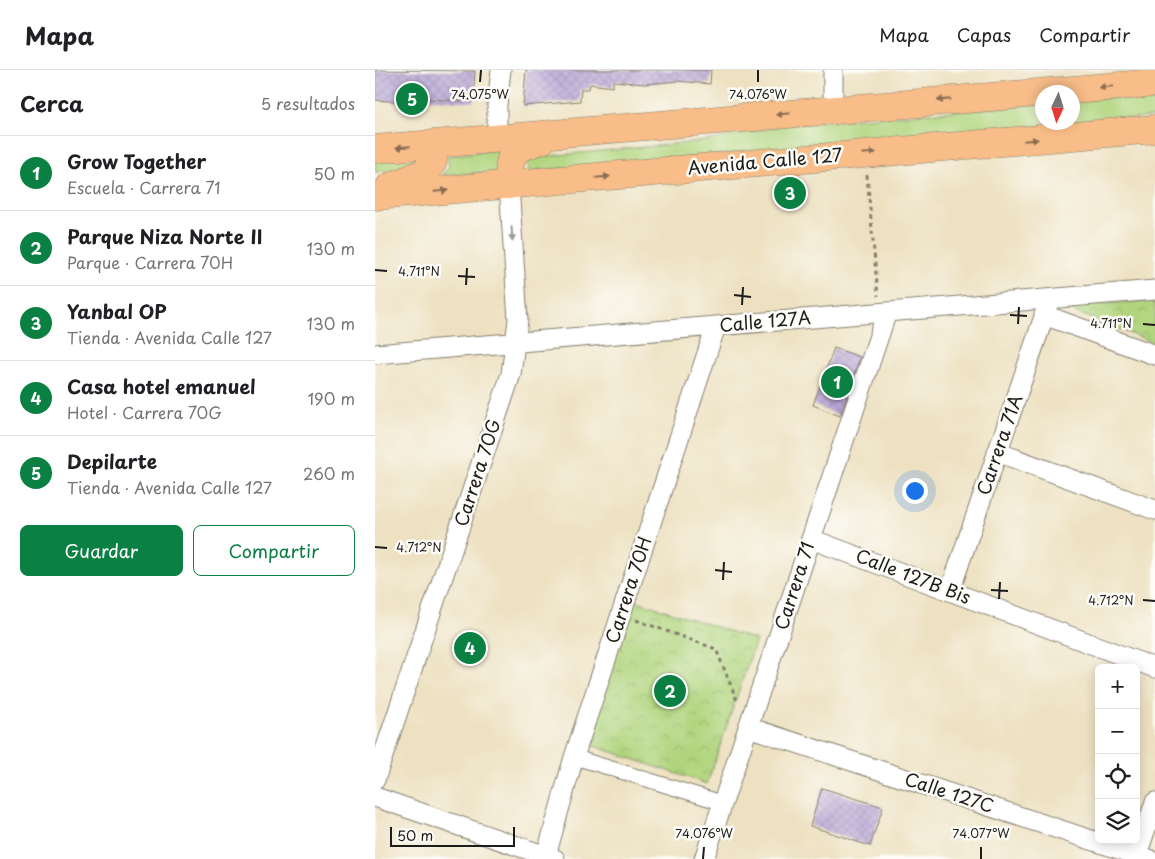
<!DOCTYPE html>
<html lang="es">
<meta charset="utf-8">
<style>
body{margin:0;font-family:"Playpen Sans",sans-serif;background:#f2f2f2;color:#202124}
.controls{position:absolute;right:15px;bottom:15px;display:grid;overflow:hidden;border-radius:8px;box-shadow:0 2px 12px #0003}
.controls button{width:45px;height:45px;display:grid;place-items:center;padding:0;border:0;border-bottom:1px solid #e0e0e0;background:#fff;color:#202124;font:25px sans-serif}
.compass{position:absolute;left:660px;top:15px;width:45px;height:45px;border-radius:50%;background:#fff;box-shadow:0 2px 12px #0003;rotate:184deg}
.scale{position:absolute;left:15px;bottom:12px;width:125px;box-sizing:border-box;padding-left:5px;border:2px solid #1c1c1c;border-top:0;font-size:14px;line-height:18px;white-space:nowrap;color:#1c1c1c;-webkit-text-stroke:4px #fdfcf7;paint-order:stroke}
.you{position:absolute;left:539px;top:420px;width:18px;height:18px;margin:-12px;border:4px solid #fff;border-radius:50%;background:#1a73e8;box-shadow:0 0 0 8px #1a73e833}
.badge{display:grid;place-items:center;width:32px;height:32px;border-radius:50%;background:#0b8043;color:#fff;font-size:16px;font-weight:700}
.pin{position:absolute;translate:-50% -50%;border:2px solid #fff;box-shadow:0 1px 5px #0006}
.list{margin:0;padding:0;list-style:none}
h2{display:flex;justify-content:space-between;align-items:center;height:65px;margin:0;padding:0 20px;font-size:21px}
h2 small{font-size:16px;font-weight:400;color:#757577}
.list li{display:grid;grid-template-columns:32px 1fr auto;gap:15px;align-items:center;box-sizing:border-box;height:75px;padding:0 20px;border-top:1px solid #e0e0e0}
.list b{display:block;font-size:19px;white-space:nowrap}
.list p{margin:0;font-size:16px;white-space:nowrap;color:#757577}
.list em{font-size:16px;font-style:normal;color:#757577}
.actions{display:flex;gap:10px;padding:15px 20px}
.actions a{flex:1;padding:11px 0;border:1px solid #0b8043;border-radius:8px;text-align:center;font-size:18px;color:#0b8043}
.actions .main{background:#0b8043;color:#fff}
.icon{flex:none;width:28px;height:28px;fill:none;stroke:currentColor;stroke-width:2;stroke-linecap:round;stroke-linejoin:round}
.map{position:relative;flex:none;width:780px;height:789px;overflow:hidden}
header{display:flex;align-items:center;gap:30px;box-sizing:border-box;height:70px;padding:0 25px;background:#fff;border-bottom:1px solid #e0e0e0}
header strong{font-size:24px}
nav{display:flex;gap:28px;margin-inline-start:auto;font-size:18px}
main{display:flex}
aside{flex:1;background:#fff}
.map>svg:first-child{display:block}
.grass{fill:#b1d57e;stroke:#66784d}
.park{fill:url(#park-crowns);stroke:#66784d}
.building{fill:url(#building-cross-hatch)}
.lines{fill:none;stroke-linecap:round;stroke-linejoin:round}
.pedestrian-casing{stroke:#847e6e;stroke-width:16}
.minor-casing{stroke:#847e6e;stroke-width:21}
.primary-casing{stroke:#847e6e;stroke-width:29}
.path{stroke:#847e6e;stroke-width:3;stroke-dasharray:4 4;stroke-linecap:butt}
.pedestrian{stroke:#fff;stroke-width:14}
.minor{stroke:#fff;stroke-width:19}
.primary{stroke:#f8bd88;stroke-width:28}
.oneway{fill:#8a6c52}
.oneway2{fill:#999}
.ticks{fill:none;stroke:#1c1c1c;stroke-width:2}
.labels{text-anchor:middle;stroke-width:5;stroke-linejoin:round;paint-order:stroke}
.street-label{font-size:18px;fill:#1c1c1c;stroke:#fdfcf7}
.ticks-label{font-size:12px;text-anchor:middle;fill:#1c1c1c;stroke:#fdfcf7;stroke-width:5;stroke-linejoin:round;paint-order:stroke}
</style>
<header>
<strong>Mapa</strong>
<nav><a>Mapa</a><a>Capas</a><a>Compartir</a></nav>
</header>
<main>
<aside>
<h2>Cerca<small>5 resultados</small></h2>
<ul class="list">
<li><span class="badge">1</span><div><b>Grow Together</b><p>Escuela · Carrera 71</p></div><em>50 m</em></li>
<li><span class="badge">2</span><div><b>Parque Niza Norte II</b><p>Parque · Carrera 70H</p></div><em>130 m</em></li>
<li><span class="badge">3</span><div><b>Yanbal OP</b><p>Tienda · Avenida Calle 127</p></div><em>130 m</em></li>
<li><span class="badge">4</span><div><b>Casa hotel emanuel</b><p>Hotel · Carrera 70G</p></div><em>190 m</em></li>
<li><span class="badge">5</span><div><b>Depilarte</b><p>Tienda · Avenida Calle 127</p></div><em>260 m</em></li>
</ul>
<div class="actions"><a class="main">Guardar</a><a>Compartir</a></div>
</aside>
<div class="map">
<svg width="780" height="789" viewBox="0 0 780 789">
<defs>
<pattern id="park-crowns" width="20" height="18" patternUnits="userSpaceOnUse" patternTransform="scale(1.25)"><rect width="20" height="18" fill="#b1d57e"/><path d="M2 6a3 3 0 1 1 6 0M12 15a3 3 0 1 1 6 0" fill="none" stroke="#98b66c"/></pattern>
<pattern id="building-cross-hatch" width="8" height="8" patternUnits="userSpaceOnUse" patternTransform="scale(1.25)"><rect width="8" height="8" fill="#b9a7d6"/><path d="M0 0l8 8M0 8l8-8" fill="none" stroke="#9e8fb7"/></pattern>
</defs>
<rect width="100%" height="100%" fill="#fdfcf7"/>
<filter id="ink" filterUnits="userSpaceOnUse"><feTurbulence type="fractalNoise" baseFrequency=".02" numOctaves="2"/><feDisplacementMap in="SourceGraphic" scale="10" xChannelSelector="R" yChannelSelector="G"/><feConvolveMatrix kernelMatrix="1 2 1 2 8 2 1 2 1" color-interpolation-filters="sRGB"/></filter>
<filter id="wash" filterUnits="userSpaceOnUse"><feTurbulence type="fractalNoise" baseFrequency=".0096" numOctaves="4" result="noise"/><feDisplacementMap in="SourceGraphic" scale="20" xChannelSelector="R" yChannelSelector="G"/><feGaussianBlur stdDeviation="1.12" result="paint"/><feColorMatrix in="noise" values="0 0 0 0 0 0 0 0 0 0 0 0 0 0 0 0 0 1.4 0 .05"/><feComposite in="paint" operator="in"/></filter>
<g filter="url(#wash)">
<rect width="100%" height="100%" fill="#ede1c1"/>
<!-- grass -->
<path class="grass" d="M780,24V47L154,101L152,88L332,71L414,54L667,34L668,52H698V31Z
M138,77L125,102L67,105L74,96L72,86Z
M48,85L50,97L0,102V89Z"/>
<!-- park -->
<path class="park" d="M780,230V273L687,237Z
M259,530L381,570L332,714L210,673Z"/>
<g id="blocks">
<!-- building -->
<path class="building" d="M0,0L100,1L98,32L43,28V33L0,30Z
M151,0H336L335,14L303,11L270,14L238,11V17L215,14L214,19H206L205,31L148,36Z
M459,278L485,287L465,346L438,335Z
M447,718L508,737L495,776L435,756Z"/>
</g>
</g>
<g filter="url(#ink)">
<use href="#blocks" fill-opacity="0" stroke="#847e6e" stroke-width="1"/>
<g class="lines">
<defs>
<path id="pedestrian" d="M199,687L348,733"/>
<path id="minor" d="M458,0V39
M122,69V35L126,0
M669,245L780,285
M0,284L780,220
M622,382L780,440
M436,469L780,598
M575,521L675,229
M373,657L774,789
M0,710L136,304L143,250L134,115
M0,727L180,789
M762,785L780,732
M171,786L199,687L341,256
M329,789L512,242"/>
<path id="primary" d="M0,79L780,13
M134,115C134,83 135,79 167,70
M15,117L51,102L58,91L57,74
M0,126L780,59"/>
</defs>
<!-- pedestrian casing -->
<use href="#pedestrian" class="pedestrian-casing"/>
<!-- minor casing -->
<use href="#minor" class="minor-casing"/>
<!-- primary casing -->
<use href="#primary" class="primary-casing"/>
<!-- path -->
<path class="path" d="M492,105L503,226
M261,550L341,579L363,633"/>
<!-- pedestrian -->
<use href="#pedestrian" class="pedestrian"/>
<!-- minor -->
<use href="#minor" class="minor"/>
<!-- primary -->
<use href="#primary" class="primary"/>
</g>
<!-- one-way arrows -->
<defs><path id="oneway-solid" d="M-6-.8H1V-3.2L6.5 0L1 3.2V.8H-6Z" transform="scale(1.25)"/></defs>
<g class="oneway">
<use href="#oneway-solid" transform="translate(731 17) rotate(175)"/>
<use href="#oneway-solid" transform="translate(569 30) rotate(175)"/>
<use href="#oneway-solid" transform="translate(408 44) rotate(175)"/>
<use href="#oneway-solid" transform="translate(656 70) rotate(-5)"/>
<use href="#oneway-solid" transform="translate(28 77) rotate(175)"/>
<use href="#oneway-solid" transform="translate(494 83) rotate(-5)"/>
<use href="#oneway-solid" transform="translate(228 107) rotate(-5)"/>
<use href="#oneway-solid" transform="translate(66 121) rotate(-5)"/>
</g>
<use class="oneway2" href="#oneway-solid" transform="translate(137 164) rotate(86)"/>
</g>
<!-- ticks -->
<path class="ticks" d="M105,12L106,0M383,12V0M0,200L12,201M83,206L100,207M91,215L92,198M359,225L376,227M367,235L368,217M635,245L652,246M643,254L644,237M768,254L780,255M0,477L12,478M340,500L357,502M348,510L349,492M616,520L633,521M624,529L625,512M768,530L780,531M328,789L329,777M606,789V777"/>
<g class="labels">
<!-- street labels -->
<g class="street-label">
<text transform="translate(390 92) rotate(-5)" y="6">Avenida Calle 127</text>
<text transform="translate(390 252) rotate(-5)" y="6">Calle 127A</text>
<text transform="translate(625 375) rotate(-71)" y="6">Carrera 71A</text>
<text transform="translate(103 403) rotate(-72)" y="6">Carrera 70G</text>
<text transform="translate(538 507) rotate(21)" y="6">Calle 127B Bis</text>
<text transform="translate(420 516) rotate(-72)" y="6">Carrera 71</text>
<text transform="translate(254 520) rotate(-72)" y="6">Carrera 70H</text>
<text transform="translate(574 723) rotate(18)" y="6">Calle 127C</text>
</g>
</g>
<g class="ticks-label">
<text x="105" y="29">74.075°W</text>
<text x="383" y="29">74.076°W</text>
<text x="44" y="206">4.711°N</text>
<text x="736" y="258">4.711°N</text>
<text x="44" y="482">4.712°N</text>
<text x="736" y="535">4.712°N</text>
<text x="329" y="768">74.076°W</text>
<text x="606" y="768">74.077°W</text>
</g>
</svg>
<div class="controls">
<button>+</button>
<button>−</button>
<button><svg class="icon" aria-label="locate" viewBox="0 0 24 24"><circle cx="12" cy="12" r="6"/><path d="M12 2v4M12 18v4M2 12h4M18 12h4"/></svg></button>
<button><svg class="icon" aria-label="layers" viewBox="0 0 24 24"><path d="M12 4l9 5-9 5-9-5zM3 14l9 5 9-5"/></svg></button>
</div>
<svg class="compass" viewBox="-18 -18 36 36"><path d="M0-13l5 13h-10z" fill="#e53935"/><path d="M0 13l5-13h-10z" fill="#757577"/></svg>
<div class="scale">50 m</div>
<div class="you"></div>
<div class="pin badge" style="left:462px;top:312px">1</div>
<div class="pin badge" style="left:295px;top:621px">2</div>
<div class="pin badge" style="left:415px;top:123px">3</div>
<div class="pin badge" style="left:95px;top:578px">4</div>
<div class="pin badge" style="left:37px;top:29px">5</div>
</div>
</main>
